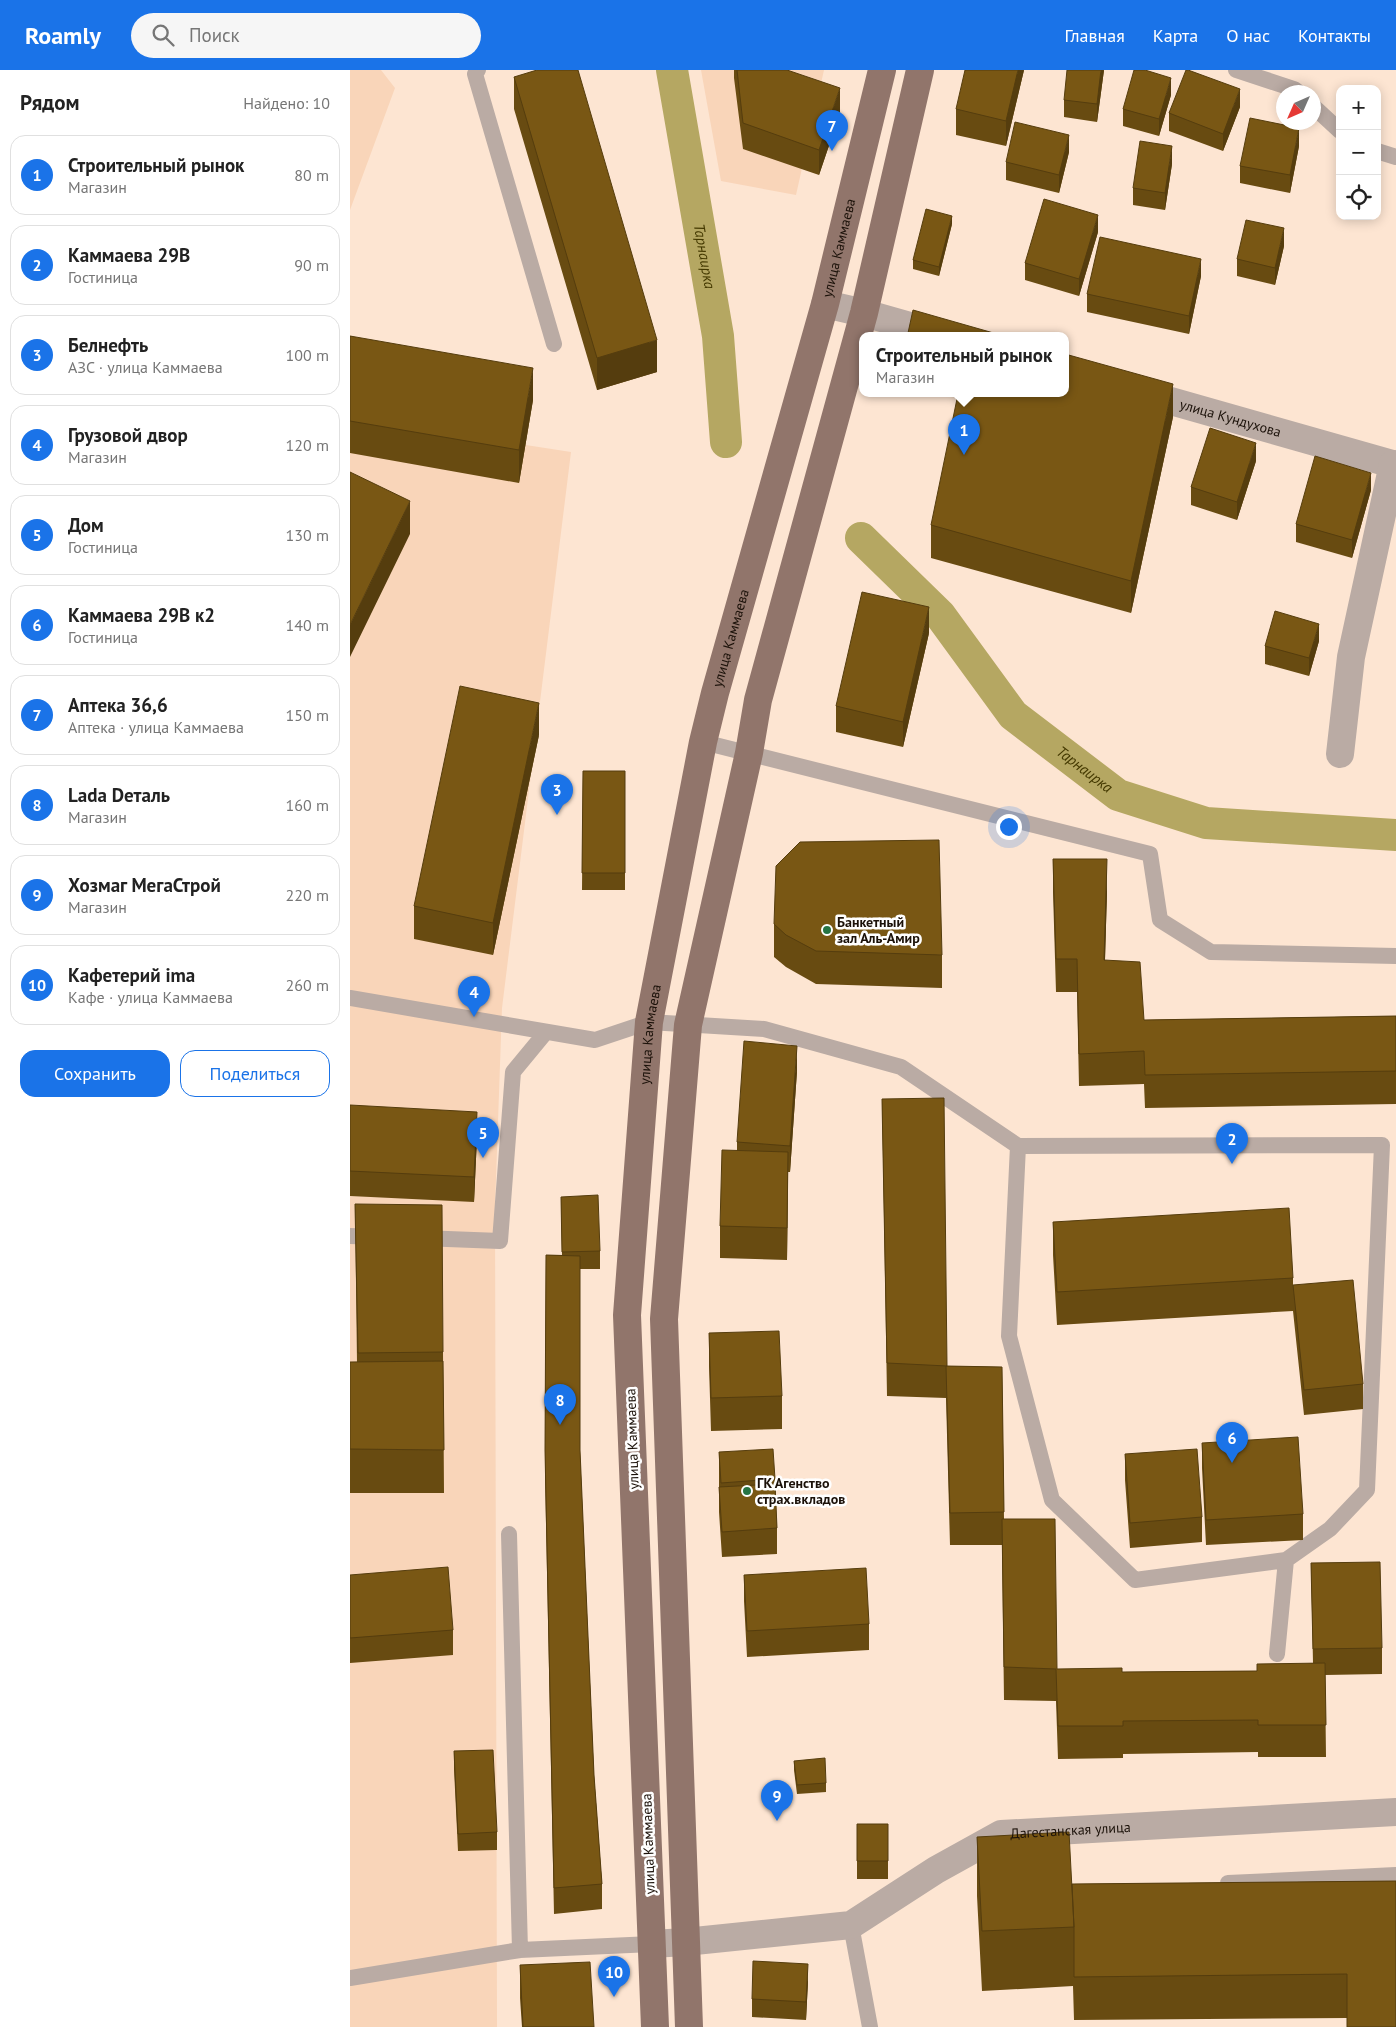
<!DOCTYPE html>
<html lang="ru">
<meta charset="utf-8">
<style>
body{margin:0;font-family:"PT Sans",sans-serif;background:#f6f6f6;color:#222}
.controls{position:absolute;right:15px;top:15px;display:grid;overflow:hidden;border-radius:10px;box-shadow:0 2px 12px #0003}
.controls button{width:45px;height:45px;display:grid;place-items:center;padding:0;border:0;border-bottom:1px solid #e0e0e0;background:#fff;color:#222;font:25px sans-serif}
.compass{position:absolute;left:926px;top:15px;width:45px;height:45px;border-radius:50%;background:#fff;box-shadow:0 2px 12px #0003;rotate:225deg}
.you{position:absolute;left:658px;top:756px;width:18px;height:18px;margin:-12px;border:4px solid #fff;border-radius:50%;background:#1a73e8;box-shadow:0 0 0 8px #1a73e833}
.badge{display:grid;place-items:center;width:32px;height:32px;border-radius:50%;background:#1a73e8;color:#fff;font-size:16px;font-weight:700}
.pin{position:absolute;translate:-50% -41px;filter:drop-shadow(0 1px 2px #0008)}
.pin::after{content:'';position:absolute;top:26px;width:18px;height:15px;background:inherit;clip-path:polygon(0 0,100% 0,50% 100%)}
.popup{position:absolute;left:509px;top:262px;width:210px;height:65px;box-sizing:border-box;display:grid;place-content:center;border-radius:10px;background:#fff;filter:drop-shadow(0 1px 4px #0005);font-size:16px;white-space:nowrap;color:#767676}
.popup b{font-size:19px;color:#222}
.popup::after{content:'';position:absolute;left:50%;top:100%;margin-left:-10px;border:10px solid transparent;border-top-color:#fff}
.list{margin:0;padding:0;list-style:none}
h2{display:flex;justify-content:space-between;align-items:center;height:65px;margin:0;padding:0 20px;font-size:21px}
h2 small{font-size:16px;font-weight:400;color:#767676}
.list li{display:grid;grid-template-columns:32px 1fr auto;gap:15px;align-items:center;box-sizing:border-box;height:80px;margin:0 10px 10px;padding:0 10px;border:1px solid #e0e0e0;border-radius:15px}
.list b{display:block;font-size:19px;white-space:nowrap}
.list p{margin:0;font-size:16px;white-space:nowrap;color:#767676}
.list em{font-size:16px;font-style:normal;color:#767676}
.actions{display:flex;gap:10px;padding:15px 20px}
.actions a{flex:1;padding:11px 0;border:1px solid #1a73e8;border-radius:15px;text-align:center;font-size:18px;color:#1a73e8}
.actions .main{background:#1a73e8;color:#fff}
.icon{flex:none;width:28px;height:28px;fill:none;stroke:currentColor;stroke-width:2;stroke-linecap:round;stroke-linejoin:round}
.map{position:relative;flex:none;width:1046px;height:1957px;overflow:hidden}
header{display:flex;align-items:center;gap:30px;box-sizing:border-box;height:70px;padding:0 25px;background:#1a73e8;color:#fff}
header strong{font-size:24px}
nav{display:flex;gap:28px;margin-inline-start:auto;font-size:18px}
.search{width:350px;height:45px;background:#f6f6f6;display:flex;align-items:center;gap:12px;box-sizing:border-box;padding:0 18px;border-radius:28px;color:#767676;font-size:19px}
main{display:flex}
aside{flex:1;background:#fff}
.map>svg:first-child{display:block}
.built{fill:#f9d5b9}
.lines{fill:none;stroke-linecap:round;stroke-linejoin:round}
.canal{stroke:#b5a762;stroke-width:32}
.lane{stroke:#baaba4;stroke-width:16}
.street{stroke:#baaba4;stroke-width:28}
.primary{stroke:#91756b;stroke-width:28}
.wall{fill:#684b11}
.shaded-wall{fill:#553d0e}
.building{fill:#795714;stroke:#553d0e}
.poi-dot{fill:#267444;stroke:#fff;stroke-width:2}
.labels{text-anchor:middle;stroke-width:5;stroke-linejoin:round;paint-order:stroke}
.street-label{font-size:14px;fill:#1b1109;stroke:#fff}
.poi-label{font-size:14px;font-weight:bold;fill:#1b1109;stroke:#fff;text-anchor:start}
.water-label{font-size:15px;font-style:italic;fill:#443900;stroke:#fff}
</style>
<header>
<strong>Roamly</strong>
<div class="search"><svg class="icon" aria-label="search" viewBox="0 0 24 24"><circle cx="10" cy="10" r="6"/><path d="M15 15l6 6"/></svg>Поиск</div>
<nav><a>Главная</a><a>Карта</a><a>О нас</a><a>Контакты</a></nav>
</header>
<main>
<aside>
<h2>Рядом<small>Найдено: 10</small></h2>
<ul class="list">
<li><span class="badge">1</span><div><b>Строительный рынок</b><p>Магазин</p></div><em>80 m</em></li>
<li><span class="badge">2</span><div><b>Каммаева 29В</b><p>Гостиница</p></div><em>90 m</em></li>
<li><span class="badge">3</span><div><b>Белнефть</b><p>АЗС · улица Каммаева</p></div><em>100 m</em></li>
<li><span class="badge">4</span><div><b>Грузовой двор</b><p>Магазин</p></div><em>120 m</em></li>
<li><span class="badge">5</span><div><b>Дом</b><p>Гостиница</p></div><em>130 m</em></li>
<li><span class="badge">6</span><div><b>Каммаева 29В к2</b><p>Гостиница</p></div><em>140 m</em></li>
<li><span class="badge">7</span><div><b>Аптека 36,6</b><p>Аптека · улица Каммаева</p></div><em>150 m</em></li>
<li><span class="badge">8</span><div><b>Lada Dеталь</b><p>Магазин</p></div><em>160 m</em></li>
<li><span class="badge">9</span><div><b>Хозмаг МегаСтрой</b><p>Магазин</p></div><em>220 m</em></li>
<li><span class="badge">10</span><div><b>Кафетерий ima</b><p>Кафе · улица Каммаева</p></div><em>260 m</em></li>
</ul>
<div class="actions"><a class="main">Сохранить</a><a>Поделиться</a></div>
</aside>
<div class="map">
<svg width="1046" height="1957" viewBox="0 0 1046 1957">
<rect width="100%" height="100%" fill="#fde5d2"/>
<!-- built -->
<path class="built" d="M0,0H31L45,18L0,140Z
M351,0H474L446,125L371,111Z
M0,348L221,382L152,938L145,1137L147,1957H0Z"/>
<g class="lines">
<!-- canal -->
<g class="canal">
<path id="s1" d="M322,0L368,266L376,372"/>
<path id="s2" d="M511,468L590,545L663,645L768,725L856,753L1046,765"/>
</g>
<!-- lane -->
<path class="lane" d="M128,0L125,4L204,274
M886,0L944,19L948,22
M964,37L990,61
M1027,81L1046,87
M353,672L800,784L810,850L861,882L1046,886
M0,928L245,970L299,952L414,959L551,997L668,1076L659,1266L702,1430L785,1510L936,1490
M668,1076L1032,1075L1017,1420L980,1459L936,1490L927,1584
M0,1166L27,1167
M71,1168L150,1171L163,1002L196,962
M159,1464L170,1880
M878,1813L1046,1805
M501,1855L520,1957
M0,1908L170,1880L302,1874"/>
<!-- street -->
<g class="street">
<path d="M475,234L514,243L595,266"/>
<path id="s3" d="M715,301L1046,395"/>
<path d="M990,684L1001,587L1043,394"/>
<path id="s4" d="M302,1874L335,1872L501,1855L586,1800L651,1764L1046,1742"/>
</g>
<!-- primary -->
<g class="primary">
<path id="s5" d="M305,1957L277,1245L299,952L353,672L365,623L475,234L532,0"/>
<path d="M339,1957L314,1249L338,955L399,683L408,630L514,243L570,0"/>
</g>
</g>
<!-- wall -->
<path class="wall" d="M384,0H437L490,43L469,105L393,79L384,8Z
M674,0L656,76L606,65V39Z
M754,0L747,52L714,47V30Z
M228,1L307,302L247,320L164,39V7Z
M821,25L809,66L773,56V39Z
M890,37L873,81L819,61V43Z
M949,76L940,123L890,113V96Z
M719,82L709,123L656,110V92Z
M822,94L815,140L783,135V118Z
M602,154L589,206L563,199V190Z
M748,162L729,226L675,210V193Z
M934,176L925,215L887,206V189Z
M851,206L839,264L737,242V224Z
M558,263L654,266H558Z
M0,266L183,330L169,413L0,383Z
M823,347L781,543L581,488V455Z
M906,391L887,450L841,435V417Z
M1021,420L1002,488L946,472V454Z
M579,563L553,677L486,662V636Z
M969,571L959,606L915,594V576Z
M189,665L143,885L64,869V836Z
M233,701H275V820H232Z
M703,789L757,821L755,890L794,950L1046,946V1034L795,1038L794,1014L729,1016L727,922H706L703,822Z
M424,854L592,885V918L466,914L436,897L424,887Z
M447,1001L440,1102H438L437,1190L370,1188V1156L387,1080V1072Z
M532,1029L597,1296L652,1297L654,1449L707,1599L772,1602L907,1601L963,1593L961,1493L1032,1578V1604L975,1605L976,1687H908V1682L773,1684V1688L708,1689L706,1631L654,1630L652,1475H600L596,1328L537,1326Z
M0,1035L127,1067L124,1132L0,1126Z
M211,1127L250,1181V1199H230V1382L244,1705L252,1814V1839L204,1844L195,1405L196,1185H212Z
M5,1134L93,1282L94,1423H0V1292H7Z
M703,1152L943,1208V1215L1013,1314V1339L954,1345L943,1241L707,1255L703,1185Z
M359,1263L432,1326V1359L361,1361L359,1296Z
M852,1373L953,1444V1470L856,1475L852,1398Z
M369,1382L425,1409L427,1458V1484L372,1487L369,1442Z
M775,1384L852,1447V1472L780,1478L775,1410Z
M0,1505L103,1560V1585L0,1593Z
M394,1505L519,1554V1580L397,1587L394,1531Z
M104,1681L147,1762V1780L108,1781L104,1699Z
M444,1691L476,1713V1722L447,1724L444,1700Z
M507,1754H538V1809H507Z
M627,1767L722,1814L1046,1811V1957H997V1948L724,1950L723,1916L632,1921L627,1826Z
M170,1895L244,1957H172L170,1928Z
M458,1911L456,1950L402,1947V1929Z"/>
<!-- shaded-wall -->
<path class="shaded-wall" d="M668,0H674L656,76V51Z
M751,0H754L747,52V34Z
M821,8V25L809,66V49Z
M490,18V43L469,105V80Z
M890,19V37L873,81V64Z
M949,58V76L940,123V105Z
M719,65V82L709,123V105Z
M822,76V94L815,140V123Z
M748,145V162L729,226V209Z
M602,146V154L589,206V197Z
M934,158V176L925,215V198Z
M851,189V206L839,264V246Z
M307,270V302L247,320V288Z
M183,298V330L169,413V380Z
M823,314V347L781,543V511Z
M906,373V391L887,450V432Z
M1021,403V420L1002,488V470Z
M60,431V464L0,587V555Z
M579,537V563L553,677V652Z
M969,554V571L959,606V588Z
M189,633V665L143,885V853Z
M757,789V821L754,922V890Z
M447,976V1001L440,1102V1076Z
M127,1042V1067L124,1132V1107Z
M438,1082V1114L437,1190V1158Z
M458,1894V1911L456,1950V1932Z"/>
<!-- building -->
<path class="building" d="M187,0H228L307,270L247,288L164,7Z
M387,0H437L490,18L469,80L393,53Z
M615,0H668L656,51L606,39Z
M717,0H751L747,34L714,30Z
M784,0H795L821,8L809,49L773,39Z
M836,0H838L890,19L873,64L819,43Z
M900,48L949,58L940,105L890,96Z
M665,52L719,65L709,105L656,92Z
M790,71L822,76L815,123L783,118Z
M694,129L748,145L729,209L675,193Z
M576,139L602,146L589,197L563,190Z
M896,150L934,158L925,198L887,189Z
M750,167L851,189L839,246L737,224Z
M563,240L654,266H565L558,263Z
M0,266L183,298L169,380L0,351Z
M715,284L823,314L781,511L581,455L608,324H715Z
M860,358L906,373L887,432L841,417Z
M965,386L1021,403L1002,470L946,454Z
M0,402L60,431L0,555Z
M512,522L579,537L553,652L486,636Z
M925,541L969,554L959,588L915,576Z
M110,616L189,633L143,853L64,836Z
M233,701H275V803H232Z
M589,770L592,885L466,881L436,865L424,854L426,796L450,772Z
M703,789H757L754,890L790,892L794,950L1046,946V1001L795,1005L794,981L729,984L727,889H706Z
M394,971L447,976L440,1076L387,1072Z
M594,1028L597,1296L537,1293L532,1029Z
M0,1035L127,1042L124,1107L0,1101Z
M372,1080L438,1082L437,1158L370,1156Z
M248,1125L250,1181L212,1182L211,1127Z
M5,1134L92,1135L93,1282L8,1283Z
M939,1138L943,1208L707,1222L703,1152Z
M196,1185L230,1186V1380L244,1705L252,1814L204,1818L195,1380Z
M1003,1210L1013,1314L954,1320L943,1215Z
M429,1261L432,1326L361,1328L359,1263Z
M93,1291L94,1380L0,1379V1292Z
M596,1296L652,1297L654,1442L600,1443Z
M948,1367L953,1444L856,1450L852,1373Z
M423,1379L425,1409L371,1413L369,1382Z
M847,1379L852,1447L780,1453L775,1384Z
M425,1414L427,1458L372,1462L369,1417Z
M652,1449H705L707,1599L772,1598V1602L907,1601V1594L975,1593L976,1655H908V1650L773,1651V1656H708L706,1599L654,1597Z
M1030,1492L1032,1578L963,1579L961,1493Z
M98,1497L103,1560L0,1568V1505Z
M516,1498L519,1554L397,1561L394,1505Z
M143,1680L147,1762L108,1764L104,1681Z
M475,1688L476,1713L447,1715L444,1691Z
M507,1754H538V1791H507Z
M719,1762L724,1857L632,1861L627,1767Z
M1046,1811V1957H997V1904L724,1907V1857L722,1814Z
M403,1891L458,1894L456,1932L402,1929Z
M240,1892L244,1957H173L170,1895Z"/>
<!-- markers -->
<g class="poi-dot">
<circle cx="477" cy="860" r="5"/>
<circle cx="397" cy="1421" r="5"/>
</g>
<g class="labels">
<!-- street labels -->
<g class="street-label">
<text dy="5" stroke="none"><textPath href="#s5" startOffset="1804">улица Каммаева</textPath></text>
<text dy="5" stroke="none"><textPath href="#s3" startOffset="172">улица Кундухова</textPath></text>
<text dy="5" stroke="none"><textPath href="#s5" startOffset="1399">улица Каммаева</textPath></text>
<text dy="5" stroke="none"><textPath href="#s5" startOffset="994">улица Каммаева</textPath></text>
<text transform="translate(282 1369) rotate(-92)" y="5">улица Каммаева</text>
<text dy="5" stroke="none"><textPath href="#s4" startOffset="445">Дагестанская улица</textPath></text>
<text transform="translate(298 1774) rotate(-92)" y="5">улица Каммаева</text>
</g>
<!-- poi labels -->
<g class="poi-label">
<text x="487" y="857">Банкетный<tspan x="487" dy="16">зал Аль-Амир</tspan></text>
<text x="407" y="1418">ГК Агенство<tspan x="407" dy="16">страх.вкладов</tspan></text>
</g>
<!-- water labels -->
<g class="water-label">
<text dy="5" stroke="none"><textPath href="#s1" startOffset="189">Тарнаирка</textPath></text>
<text dy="5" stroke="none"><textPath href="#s2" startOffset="324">Тарнаирка</textPath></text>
</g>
</g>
</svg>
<div class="controls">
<button>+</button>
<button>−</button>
<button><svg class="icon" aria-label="locate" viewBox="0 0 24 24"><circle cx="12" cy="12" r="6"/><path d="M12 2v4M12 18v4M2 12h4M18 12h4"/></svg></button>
</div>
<svg class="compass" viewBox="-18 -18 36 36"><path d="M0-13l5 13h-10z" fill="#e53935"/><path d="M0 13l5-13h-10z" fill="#767676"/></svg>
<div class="you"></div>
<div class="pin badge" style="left:614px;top:385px">1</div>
<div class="popup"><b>Строительный рынок</b>Магазин</div>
<div class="pin badge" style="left:882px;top:1094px">2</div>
<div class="pin badge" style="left:207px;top:745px">3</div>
<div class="pin badge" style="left:124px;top:947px">4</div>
<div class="pin badge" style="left:133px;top:1088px">5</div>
<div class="pin badge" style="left:882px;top:1393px">6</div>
<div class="pin badge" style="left:482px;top:81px">7</div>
<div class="pin badge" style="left:210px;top:1355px">8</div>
<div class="pin badge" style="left:427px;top:1751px">9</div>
<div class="pin badge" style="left:264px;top:1927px">10</div>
</div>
</main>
